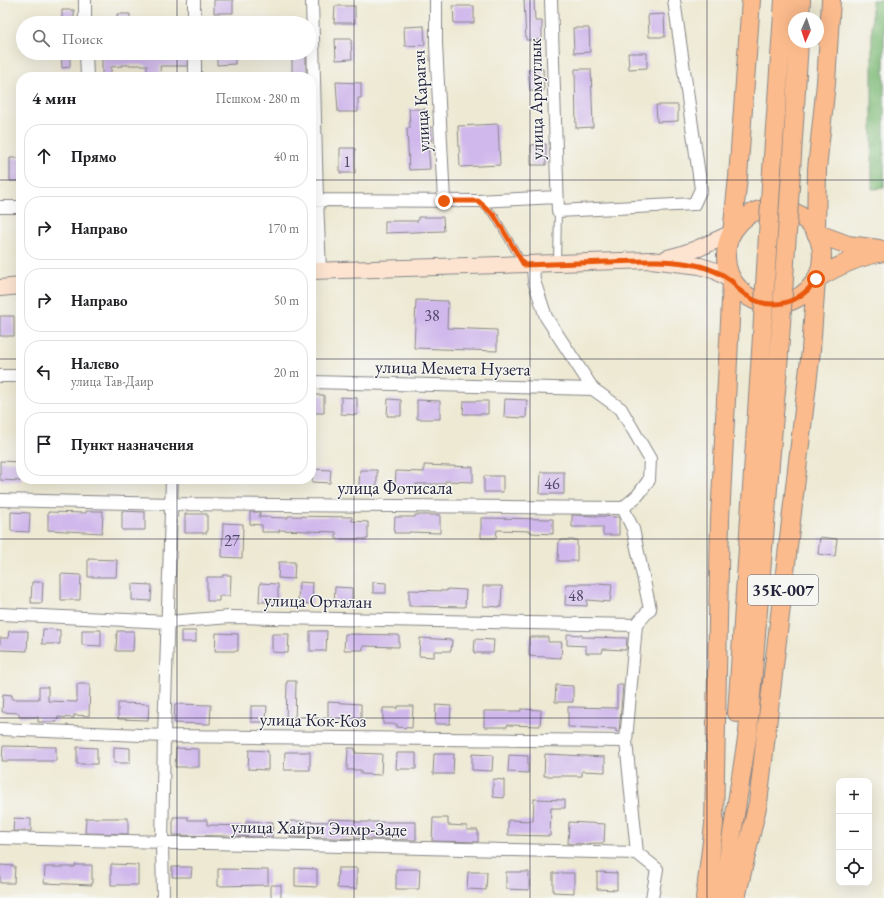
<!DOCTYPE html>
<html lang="ru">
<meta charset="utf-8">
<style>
body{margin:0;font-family:"EB Garamond",serif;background:#f6f6f6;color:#202124}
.controls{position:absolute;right:12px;bottom:12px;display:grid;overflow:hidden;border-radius:8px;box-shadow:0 4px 16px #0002}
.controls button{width:36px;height:36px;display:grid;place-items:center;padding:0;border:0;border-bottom:1px solid #e0e0e0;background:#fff;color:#202124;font:20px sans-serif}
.compass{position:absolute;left:788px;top:12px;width:36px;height:36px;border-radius:50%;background:#fff;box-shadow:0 4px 16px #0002;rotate:183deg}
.stop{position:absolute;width:12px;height:12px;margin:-9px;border:3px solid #ea580c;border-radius:50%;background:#fff}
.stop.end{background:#ea580c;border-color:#fff;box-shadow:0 1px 4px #0008}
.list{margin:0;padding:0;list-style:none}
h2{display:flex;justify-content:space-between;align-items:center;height:52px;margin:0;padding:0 16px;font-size:17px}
h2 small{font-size:13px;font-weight:400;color:#757577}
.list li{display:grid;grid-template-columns:26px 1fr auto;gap:12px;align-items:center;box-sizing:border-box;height:64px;margin:0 8px 8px;padding:0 8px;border:1px solid #e0e0e0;border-radius:16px}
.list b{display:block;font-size:15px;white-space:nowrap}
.list p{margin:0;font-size:13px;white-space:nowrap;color:#757577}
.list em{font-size:13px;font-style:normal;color:#757577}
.icon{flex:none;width:22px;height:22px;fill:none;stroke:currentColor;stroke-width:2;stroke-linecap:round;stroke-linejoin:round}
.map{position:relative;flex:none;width:884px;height:898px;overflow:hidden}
.search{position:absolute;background:#fff;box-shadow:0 4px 16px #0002;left:16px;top:16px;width:300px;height:44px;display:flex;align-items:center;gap:10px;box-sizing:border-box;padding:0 14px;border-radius:22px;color:#757577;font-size:15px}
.panel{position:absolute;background:#fff;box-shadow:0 4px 16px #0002;left:16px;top:72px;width:300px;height:412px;border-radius:16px}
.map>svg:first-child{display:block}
.forest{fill:#80bb79;stroke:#516e5a}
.building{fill:#d0b8ec}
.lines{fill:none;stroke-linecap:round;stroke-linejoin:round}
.service-casing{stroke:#888687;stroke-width:8}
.minor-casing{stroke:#888687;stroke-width:14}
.secondary-casing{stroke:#888687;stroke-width:18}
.primary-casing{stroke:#888687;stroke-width:20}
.service{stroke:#fff;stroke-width:6}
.minor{stroke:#fff;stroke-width:12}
.secondary{stroke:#fde4d1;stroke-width:16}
.primary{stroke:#fbbb8c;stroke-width:18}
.primary-bridge-casing{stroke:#888687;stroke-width:20;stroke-linecap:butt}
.primary-bridge{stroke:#fbbb8c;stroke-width:18}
.route{stroke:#ea580c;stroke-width:5}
.grid{fill:none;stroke:#22223b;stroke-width:1;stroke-opacity:0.55}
.labels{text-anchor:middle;stroke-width:3;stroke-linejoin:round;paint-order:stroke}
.number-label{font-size:16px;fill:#4e4867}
.shield{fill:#f6f6f2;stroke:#626272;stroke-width:1}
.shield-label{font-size:17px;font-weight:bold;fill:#22223b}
.street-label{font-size:18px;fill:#22223b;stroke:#f6f6f2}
</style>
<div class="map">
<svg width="884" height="898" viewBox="0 0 884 898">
<rect width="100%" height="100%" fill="#f6f6f2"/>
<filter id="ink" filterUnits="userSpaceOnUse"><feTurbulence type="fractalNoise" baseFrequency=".025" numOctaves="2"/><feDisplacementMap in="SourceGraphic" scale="8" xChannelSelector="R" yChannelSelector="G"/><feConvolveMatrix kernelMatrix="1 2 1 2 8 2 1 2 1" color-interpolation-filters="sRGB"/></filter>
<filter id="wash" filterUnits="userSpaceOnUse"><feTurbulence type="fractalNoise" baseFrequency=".012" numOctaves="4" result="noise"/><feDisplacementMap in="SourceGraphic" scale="16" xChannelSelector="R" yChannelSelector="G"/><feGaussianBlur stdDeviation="0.9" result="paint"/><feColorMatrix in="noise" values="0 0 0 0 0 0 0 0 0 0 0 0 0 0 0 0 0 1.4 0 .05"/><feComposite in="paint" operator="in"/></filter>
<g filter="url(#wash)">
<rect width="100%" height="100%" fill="#ede9d3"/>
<!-- forest -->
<path class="forest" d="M872,0H884V188L872,189Z"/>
<g id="blocks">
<!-- building -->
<path class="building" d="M214,0H233V13H214Z
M524,0H534L535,21H542V40H526Z
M335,6H355V23H334Z
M453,6H474V23H454Z
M62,10H74V18H70V23H62Z
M117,14H130V23H117Z
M664,14L665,37H649L648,15Z
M424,26L425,45L405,46L404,27Z
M573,28H589L590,52L574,53Z
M335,39H351L352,59L336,60Z
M61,53H70V67L62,68Z
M102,53H188V66H160L161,77H147V65H121L122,66L111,67V77H102Z
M217,53H235V64L217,65Z
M292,53H306V77H292Z
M628,53H647V68L629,69Z
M543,69L544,91H530L528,70Z
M575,69H591L593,127L576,128Z
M336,82L361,83V98H358V112H338Z
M656,105H678V121L657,122Z
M409,109H426V127H431L432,141H428L430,169L409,170L407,128H410Z
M498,124L500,165L460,167L458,126Z
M546,144V165H531V145Z
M340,148H355V173H340Z
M10,158H21V181H10Z
M418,217H443L444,231L385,233V221H418Z
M416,300L448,301L447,328L497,330V351L414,348Z
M0,316H14V336H0Z
M311,395H324V413H311Z
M341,397L357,398V415L341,414Z
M388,399L401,400V416H387Z
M505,399L527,400L526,418L504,417Z
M417,400L440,401V419H417Z
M464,401H488V414H463Z
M0,461L21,462V481L0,480Z
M424,465L473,467V482L445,481V484H416V489L395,488L396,471L424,472Z
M313,469L331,470L330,483L312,482Z
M360,470H377V486H359Z
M541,472H564V494H540Z
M484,476H503V492H484Z
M86,511H103L102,533L48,530V512L86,513Z
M122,511L145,512V530H122Z
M11,512L30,513L29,532L11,531Z
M250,512H260L259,517L288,518V516L352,517V521L368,522V539H336V532L279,530V532H262V525L250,524Z
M185,514H207V533H185Z
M415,515H440V533L409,532V533H394L395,517H415Z
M572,515L619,517V535H603V527H572Z
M481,518L553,519V534L531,533V531L497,530L496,538H481Z
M223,523L243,524L242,558L222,557Z
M820,537L837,539L835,556L818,554Z
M559,540H577V561H558Z
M88,559L117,560L116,577H88Z
M279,562H295L294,579L278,578Z
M61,574L81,575L80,600H61Z
M223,575H231L230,596H219V601H207V577H223Z
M32,582H43L42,603H31Z
M299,582L313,583L312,604L298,603Z
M373,582L386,583V593H373Z
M260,583L278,584V602H259Z
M597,583L612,584L610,602L587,600V606L565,605L566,584H597Z
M132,584L152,585L151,601L132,600Z
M483,586H502L501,607L483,606Z
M335,587L352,588V604H334Z
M447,589L466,590L465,607L409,606V590L447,591Z
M43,629L60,630V644H42Z
M82,630H101V646L82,645Z
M9,631H28L27,651L0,650V638H8Z
M117,631H134L133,651H116Z
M181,631H196V642H181Z
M310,631H327L326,651H310Z
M216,633L238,634V651H215Z
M272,634H289L288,653L272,652Z
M345,634L399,635V647L363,646V650H344Z
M567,634L582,635V637L627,638L626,650L603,649L602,653H586V646L567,645Z
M529,637H548V642H562L561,658L529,656Z
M420,638L452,640L451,651H434V657L419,656Z
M475,639L494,640L493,653H474Z
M287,681H296L295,725H286Z
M77,684H90L89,716L74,715V718L58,717L57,722H38V717H19V713L2,712L3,694L12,695V699H39V687H48V701L77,702Z
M556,685L573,686V702H555Z
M617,685H623L619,732H616V729L568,727V707L617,708Z
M328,702L361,704V727L347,726V722H328Z
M118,703L149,704L148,720L118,719Z
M175,704L211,705L210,724L174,723Z
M436,705L451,706L450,724H435Z
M251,706H267L266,722H251Z
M398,706H413L412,728L397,727V724H383V708H398Z
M521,709L541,710L540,726L507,725V727H484V711H521Z
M3,746L56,747V761H2Z
M77,747L97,748V764H77Z
M114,747L130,748V763H114Z
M176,748L199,749V767H175Z
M348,748H355V753L382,754L381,775L361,774V770H347Z
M249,750L268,751V770L248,769Z
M285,752H310V770H284Z
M397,753H416V769H396Z
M434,754H454L453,774H433Z
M472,754L493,755L492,771L472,770Z
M545,754L605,757V772L582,771V776H544Z
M509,755L528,756V773L508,772Z
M493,779L504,780V798L493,797Z
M534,799L565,800V808H551L550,836L508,835V820L533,821Z
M173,817H188V820H207V825L246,826V821L273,822L272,837L173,835Z
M14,818L31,819V831H13Z
M86,818H128V834L85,833Z
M433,818H448V825L467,826V830H478V842L432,841Z
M329,819L355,820V822H416V840L290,837V821L329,822Z
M569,822L605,824L604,843L568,844Z
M111,864L138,865V885H111Z
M0,865L15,866L14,883H0Z
M75,865H92V885L44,883L45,867H75Z
M172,867H192L191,877H172Z
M295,868L317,869V887L295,886Z
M338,868H357V889L337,888Z
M218,869L268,870V885L218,886Z
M396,869H420L419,889H396Z
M468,872H487L486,890L467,889Z
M506,872H529V890L506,889Z
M597,872L617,873V890L597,889Z
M553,873H574V893L553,892Z
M271,885H281V898H271Z"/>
</g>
</g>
<g filter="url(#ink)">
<use href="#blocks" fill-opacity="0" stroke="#888687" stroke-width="1"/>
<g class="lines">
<defs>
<path id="service" d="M479,201L494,215L522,262
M557,263L558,211"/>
<path id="minor" d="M85,0V23
M194,0V23
M312,0L317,200L320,271
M436,0V44L444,201
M551,0L558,211L694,204L701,189L674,0
M86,53L87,77
M195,53V77
M311,200L478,201L557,197
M0,207H21
M533,265L534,281L546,317L593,389L621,409L650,459L649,480L638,495L623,508L633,529L650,609L636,625L626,741L637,853L657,869L652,898
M0,376H21
M311,382L593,389
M0,500L172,504L623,508
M0,614L168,622L230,617L636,625
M0,729L164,736L626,741
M0,838L637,853
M163,898L162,843L164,736L172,479"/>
<path id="secondary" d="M667,258C691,253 710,243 732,233
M311,271L651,260L700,266L716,271L732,281
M0,288L21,286"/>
<path id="primary" d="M831,0L826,83L817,169L816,233L848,245L879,249
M800,18L801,0
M771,185L784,0
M790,187L799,42
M726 256a48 48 0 1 1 96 0a48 48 0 1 1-96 0Z
M732,233L738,177L751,0
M737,713L761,352
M705,898L714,825L720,519L732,281
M722,898L748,732L779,354
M736,898L758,803L811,350L816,279C837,266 859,256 884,252"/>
</defs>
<!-- service casing -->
<use href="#service" class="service-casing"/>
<!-- minor casing -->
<use href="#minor" class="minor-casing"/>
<!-- secondary casing -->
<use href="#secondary" class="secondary-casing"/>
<!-- primary casing -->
<use href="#primary" class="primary-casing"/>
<!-- service -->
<use href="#service" class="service"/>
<!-- minor -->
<use href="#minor" class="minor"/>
<!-- secondary -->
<use href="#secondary" class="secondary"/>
<!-- primary -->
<use href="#primary" class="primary"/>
<defs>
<path id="primary-bridge" d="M761,352L771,185
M779,354L790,187"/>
</defs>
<!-- primary-bridge casing -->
<use href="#primary-bridge" class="primary-bridge-casing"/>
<!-- primary-bridge -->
<use href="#primary-bridge" class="primary-bridge"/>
</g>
</g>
<g class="lines" filter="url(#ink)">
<!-- route -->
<path class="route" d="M444,201H478L494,215L524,265C551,264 578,263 606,262C637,261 669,259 700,266C711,269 721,273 730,280C734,282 735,286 738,289C747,297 758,304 771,304C789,305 807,295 816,279"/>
</g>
<!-- grid -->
<path class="grid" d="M177,0V23M354,0V898M530,0V898M707,0V898M177,53V77M0,180H21M311,180H884M0,359H21M311,359H884M177,479V898M0,539H884M0,718H884"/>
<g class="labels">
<!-- number labels -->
<g class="number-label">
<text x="347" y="167">1</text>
<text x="432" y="321">38</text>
<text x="552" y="489">46</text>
<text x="232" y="546">27</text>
<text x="576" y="601">48</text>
</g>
<!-- shield labels -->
<rect class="shield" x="748" y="575" width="70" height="30" rx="3"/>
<g class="shield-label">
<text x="783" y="596">35К-007</text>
</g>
<!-- street labels -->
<g class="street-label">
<text transform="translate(536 99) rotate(-91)" y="6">улица Армутлык</text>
<text transform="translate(421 101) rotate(-93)" y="6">улица Карагач</text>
<text transform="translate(453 368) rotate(1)" y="6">улица Мемета Нузета</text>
<text x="395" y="494">улица Фотисала</text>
<text transform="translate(318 601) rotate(1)" y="6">улица Орталан</text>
<text transform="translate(313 720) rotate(1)" y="6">улица Кок-Коз</text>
<text transform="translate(319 828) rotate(1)" y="6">улица Хайри Эимр-Заде</text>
</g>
</g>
</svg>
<div class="controls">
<button>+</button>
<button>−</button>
<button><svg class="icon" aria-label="locate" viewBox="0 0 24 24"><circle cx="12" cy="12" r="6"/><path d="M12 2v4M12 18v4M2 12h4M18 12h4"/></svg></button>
</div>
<svg class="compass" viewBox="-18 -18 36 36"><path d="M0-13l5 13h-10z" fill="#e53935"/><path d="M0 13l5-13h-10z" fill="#757577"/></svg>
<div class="stop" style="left:816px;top:279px"></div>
<div class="stop end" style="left:444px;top:201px"></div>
<div class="search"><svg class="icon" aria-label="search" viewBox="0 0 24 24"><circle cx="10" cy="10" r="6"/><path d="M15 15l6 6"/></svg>Поиск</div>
<section class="panel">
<h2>4 мин<small>Пешком · 280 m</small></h2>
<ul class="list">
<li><svg class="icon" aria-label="ahead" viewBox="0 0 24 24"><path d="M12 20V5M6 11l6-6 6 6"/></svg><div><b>Прямо</b></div><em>40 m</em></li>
<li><svg class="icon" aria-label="right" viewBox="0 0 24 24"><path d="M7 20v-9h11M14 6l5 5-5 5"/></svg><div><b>Направо</b></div><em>170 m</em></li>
<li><svg class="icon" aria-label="right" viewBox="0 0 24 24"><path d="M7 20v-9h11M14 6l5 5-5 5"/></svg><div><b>Направо</b></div><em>50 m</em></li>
<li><svg class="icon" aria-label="left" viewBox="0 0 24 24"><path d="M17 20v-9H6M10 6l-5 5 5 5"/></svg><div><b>Налево</b><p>улица Тав-Даир</p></div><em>20 m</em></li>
<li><svg class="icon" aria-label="arrive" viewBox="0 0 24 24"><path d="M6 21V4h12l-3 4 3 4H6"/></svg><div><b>Пункт назначения</b></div></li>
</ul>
</section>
</div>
